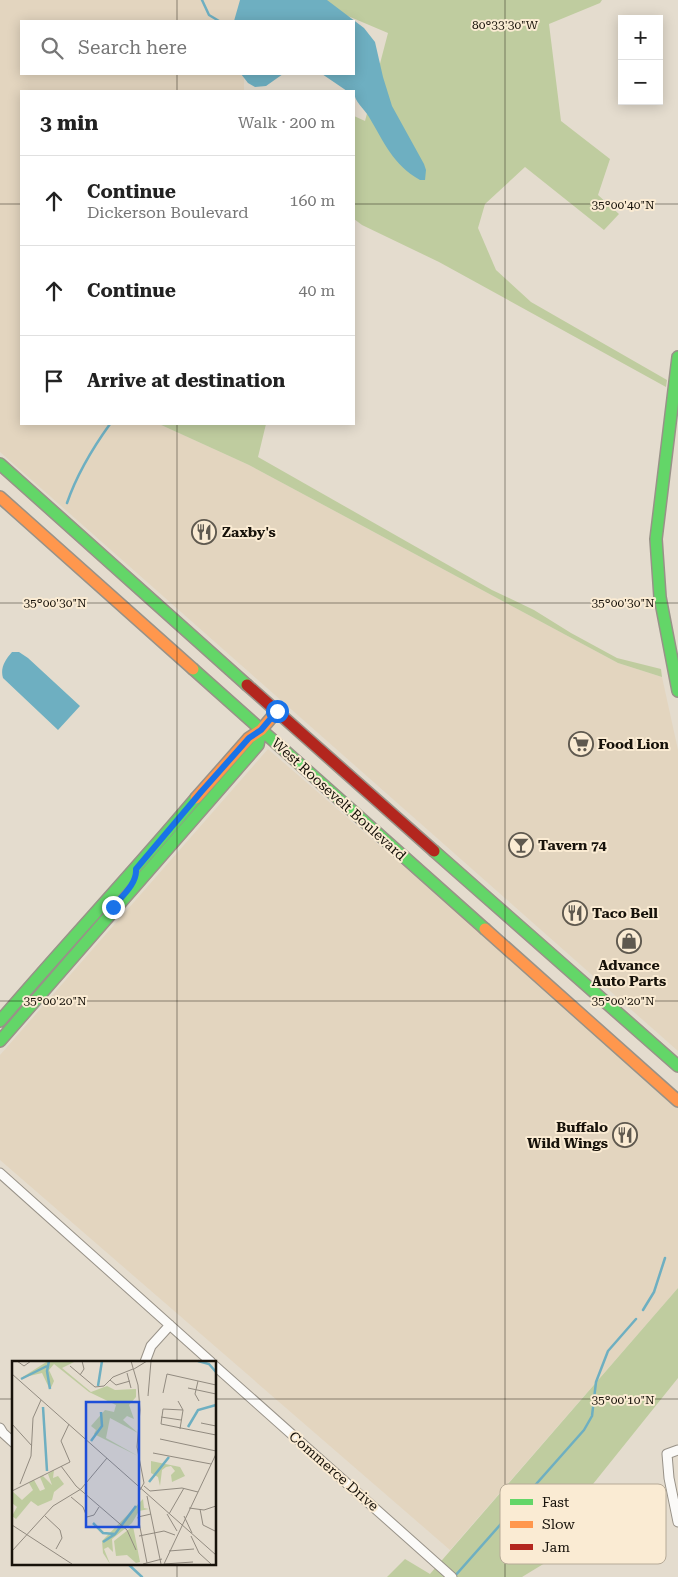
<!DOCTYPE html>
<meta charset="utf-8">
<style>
body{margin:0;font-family:"Roboto Serif",serif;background:#f2f2f2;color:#222}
.controls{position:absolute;right:15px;top:15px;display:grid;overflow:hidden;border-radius:0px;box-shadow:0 2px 12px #0003}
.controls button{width:45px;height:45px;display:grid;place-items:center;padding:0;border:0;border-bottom:1px solid #e0e0e0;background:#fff;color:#222;font:25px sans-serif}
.stop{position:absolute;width:15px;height:15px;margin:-11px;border:4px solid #1a73e8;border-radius:50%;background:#fff}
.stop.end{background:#1a73e8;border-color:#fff;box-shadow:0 1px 5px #0008}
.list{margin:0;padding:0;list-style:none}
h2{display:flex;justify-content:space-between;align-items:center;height:65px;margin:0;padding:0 20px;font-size:21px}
h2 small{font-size:16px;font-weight:400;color:#767676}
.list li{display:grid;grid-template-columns:32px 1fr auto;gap:15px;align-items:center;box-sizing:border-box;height:90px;padding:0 20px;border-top:1px solid #e0e0e0}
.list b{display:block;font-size:19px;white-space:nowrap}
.list p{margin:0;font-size:16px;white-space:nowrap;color:#767676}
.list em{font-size:16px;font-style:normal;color:#767676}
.icon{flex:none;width:28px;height:28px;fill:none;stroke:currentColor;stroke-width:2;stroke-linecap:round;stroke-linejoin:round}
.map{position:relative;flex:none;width:678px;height:1577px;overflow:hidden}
.search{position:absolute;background:#fff;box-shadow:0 2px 12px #0003;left:20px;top:20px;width:335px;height:55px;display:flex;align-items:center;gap:12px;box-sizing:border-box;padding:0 18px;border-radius:0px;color:#767676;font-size:19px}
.panel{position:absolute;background:#fff;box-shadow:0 2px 12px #0003;left:20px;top:90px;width:335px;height:335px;border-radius:0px}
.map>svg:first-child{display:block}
.built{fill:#e3d5bf}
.forest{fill:#bfcc9f}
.water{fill:#6eafc1}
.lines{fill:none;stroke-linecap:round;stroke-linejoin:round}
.stream{stroke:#6eafc1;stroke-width:2.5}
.street-casing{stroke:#989288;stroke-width:11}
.fast-casing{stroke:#989288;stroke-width:14}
.slow-casing{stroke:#989288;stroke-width:14}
.jam-casing{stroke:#989288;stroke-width:14}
.street{stroke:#fbfaf8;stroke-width:9}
.fast{stroke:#63d668;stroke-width:11}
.slow{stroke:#ff974d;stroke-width:11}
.jam{stroke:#b3261e;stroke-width:11}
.route{stroke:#1a73e8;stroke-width:6}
.ticks{fill:none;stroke:#17120a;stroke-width:1;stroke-opacity:0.45}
.labels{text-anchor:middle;stroke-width:4;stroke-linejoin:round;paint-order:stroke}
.poi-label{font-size:14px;font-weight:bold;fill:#17120a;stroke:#faebd3;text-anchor:start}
.street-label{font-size:14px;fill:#17120a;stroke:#faebd3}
.inset-river{fill:none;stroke:#6eafc1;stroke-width:2.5}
.inset-road{fill:none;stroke:#928b80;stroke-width:1}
.view{fill:#1d4ed8;fill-opacity:0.15;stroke:#1d4ed8;stroke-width:2.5}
.inset-edge{fill:none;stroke:#17120a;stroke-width:2.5}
.key{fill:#faebd3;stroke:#b6aa97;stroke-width:1}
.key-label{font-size:14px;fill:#17120a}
.ticks-label{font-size:12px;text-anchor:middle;fill:#17120a;stroke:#faebd3;stroke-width:4;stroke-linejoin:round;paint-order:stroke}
</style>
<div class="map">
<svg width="678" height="1577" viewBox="0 0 678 1577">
<rect width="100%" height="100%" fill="#e4dcce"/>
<!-- built -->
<path class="built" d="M0,0H244V21H21V74H244V91H21V424H159L249,465L618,663L662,677L678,750V1051L0,452Z
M268,749L678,1104V1288L450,1550L0,1160V1055Z"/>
<!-- forest -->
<path class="forest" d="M310,0H602L600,3L549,24L561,121L610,159L598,195L619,214L604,230L525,167L485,204L478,228L496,270L531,302L667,380L666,387L439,262L362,225L354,219V116L365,121L388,33Z
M159,424H266L258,457L492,590L534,610L571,633L617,658L661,669L662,677L618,663L249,465Z
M678,1288V1378L585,1494L594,1533L522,1577H387L405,1559L430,1574Z"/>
<!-- water -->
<path class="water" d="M240,0H327L364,28L375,42L383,77L392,106L424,164L426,170L425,180H420C393,165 384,142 369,117C364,108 354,102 354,91H347L322,74H354V21H234Z
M241,74H283L266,86L255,87L248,83Z
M12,652H19L28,658L80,706L58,730L3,678C0,668 5,660 12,652Z"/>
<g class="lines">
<!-- stream -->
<path class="stream" d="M202,0L209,15L219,21
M67,503C77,474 92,449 110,424
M643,1310L654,1292L665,1258
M127,1563L142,1577
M454,1577L584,1430L592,1416L596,1382L608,1351L636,1319"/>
<defs>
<path id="street" d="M0,1173L211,1362
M145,1362L151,1346L170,1325
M215,1366L452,1577
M0,1428L3,1433L14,1443
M678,1450L667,1454L669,1478L678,1522"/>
<path id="fast" d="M678,357L656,539L660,597L678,691
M0,464L247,685
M193,669L485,929
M434,851L678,1066
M0,1021C64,946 132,874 196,798
M0,1041L258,745L261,730"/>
<path id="slow" d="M0,497L193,669
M196,798L249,738L261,730L277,711
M485,929L678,1101"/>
<path id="jam" d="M247,685L434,851"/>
</defs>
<!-- street casing -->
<use href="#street" class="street-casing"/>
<!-- fast casing -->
<use href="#fast" class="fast-casing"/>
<!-- slow casing -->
<use href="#slow" class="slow-casing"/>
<!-- jam casing -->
<use href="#jam" class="jam-casing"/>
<!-- street -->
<use href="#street" class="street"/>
<!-- fast -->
<use href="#fast" class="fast"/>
<!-- slow -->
<use href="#slow" class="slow"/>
<!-- jam -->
<use href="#jam" class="jam"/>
</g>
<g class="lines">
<!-- route -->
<path class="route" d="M113,907C122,896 137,884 136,869L201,792L249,738L261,730L277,711"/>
</g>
<!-- ticks -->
<path class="ticks" d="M177,0V21M505,0V1577M177,74V91M0,204H21M354,204H678M177,424V1362M0,603H678M0,1001H678M0,1399H14M215,1399H678M177,1563V1577"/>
<!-- icons -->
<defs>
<symbol id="restaurant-ring" viewBox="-11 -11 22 22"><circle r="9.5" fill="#faebd3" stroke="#5f594f" stroke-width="1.5"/><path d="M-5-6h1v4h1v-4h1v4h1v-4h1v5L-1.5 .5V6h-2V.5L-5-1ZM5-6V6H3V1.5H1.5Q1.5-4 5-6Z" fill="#5f594f"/></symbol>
<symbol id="supermarket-ring" viewBox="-11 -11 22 22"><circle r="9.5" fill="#faebd3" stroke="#5f594f" stroke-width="1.5"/><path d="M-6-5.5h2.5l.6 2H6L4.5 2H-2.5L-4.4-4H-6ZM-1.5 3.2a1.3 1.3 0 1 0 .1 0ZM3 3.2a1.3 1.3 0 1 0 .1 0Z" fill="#5f594f"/></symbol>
<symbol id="bar-ring" viewBox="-11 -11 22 22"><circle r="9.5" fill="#faebd3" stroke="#5f594f" stroke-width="1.5"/><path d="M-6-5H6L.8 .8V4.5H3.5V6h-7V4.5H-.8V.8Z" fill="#5f594f"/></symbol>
<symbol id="shop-ring" viewBox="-11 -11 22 22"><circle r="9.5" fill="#faebd3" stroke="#5f594f" stroke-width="1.5"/><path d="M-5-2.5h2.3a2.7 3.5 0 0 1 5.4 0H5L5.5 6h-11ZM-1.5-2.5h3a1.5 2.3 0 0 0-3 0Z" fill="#5f594f"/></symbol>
</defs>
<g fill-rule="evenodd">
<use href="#restaurant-ring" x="190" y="518" width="28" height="28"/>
<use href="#supermarket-ring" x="567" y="730" width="28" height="28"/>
<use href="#bar-ring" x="507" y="831" width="28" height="28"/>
<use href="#restaurant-ring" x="561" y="899" width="28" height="28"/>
<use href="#shop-ring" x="615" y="927" width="28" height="28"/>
<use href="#restaurant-ring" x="611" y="1121" width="28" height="28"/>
</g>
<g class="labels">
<!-- poi labels -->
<g class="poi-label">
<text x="222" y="537">Zaxby's</text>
<text x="598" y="749">Food Lion</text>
<text x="538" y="850">Tavern 74</text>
<text x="592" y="918">Taco Bell</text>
<text x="629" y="970" text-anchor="middle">Advance<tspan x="629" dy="16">Auto Parts</tspan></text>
<text x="608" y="1132" text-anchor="end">Buffalo<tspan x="608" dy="16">Wild Wings</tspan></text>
</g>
<!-- street labels -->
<g class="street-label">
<text transform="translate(339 799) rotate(42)" y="5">West Roosevelt Boulevard</text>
<text transform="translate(334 1471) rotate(41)" y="5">Commerce Drive</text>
</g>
</g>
<!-- overview -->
<g transform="translate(12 1361)">
<rect width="204" height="204" fill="#e4dcce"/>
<path d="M36,0H64L50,7L79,31L95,25L103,29L124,28V36L117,44L122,58L115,55L111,59L126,72L98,57L94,77L126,95L82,73L84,69L79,65L93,49L102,51L104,44L77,31L42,3L37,9L42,20L38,29L30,12L9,17ZM139,100L168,106L173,115L160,121L159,114L163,110L159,105L154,106L150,109L148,125L146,116L139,112ZM42,109L41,117L46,115L52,123L42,131L40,139L26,145L19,140L4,158L0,155L5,146L0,142V130L10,139L21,129L17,122L22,119L28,130L33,128L28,116L31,115L40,124L36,113ZM131,138L132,147L137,148L127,150L120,162L100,178L101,191L96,186L92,188L98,203L91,192L90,180ZM121,165L128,201L124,202L115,194L104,195L102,180Z" fill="#bfcc9f"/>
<path class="inset-river" d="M37,0L35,10L38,28M186,0L197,3L204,11M9,18L35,5M86,25L90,0M31,46L35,110M176,66L186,49L204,44M79,80L90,65L89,51M137,121L157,96M81,162L91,172L103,173M91,181L103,173L124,145"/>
<path class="inset-road" d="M5,0L12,5L19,0M119,0L126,24L128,49L125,86L132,122L128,129M58,5L83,26L92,25L101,16L121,8M122,8L135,0M115,12L119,27M0,13L204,194M68,14L72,8L70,0M98,19L104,24L118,20M186,20L183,33L187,40M176,27L204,33M151,32L155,13L204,24M136,35L139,0M166,40L171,49L168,68M171,49L151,48L149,63L204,74M149,56L169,59M189,62L204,65M0,63L20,85M148,78L204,90M141,92L199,103M49,105L64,125L115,169L124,189M8,123L19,95L21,57L29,39M132,125L138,130L170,127L186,131M0,130L58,101L49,80L57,63M135,135L149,203M59,136L71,146L75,156L82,154L87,146M177,147L192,149L204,145M188,148L191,164L203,170M155,153L165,170M157,153L172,127M33,155L48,169L50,177L44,188M172,155L180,172M0,164L60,203M127,175L152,170L163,174M179,175L187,192L199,203M0,190L41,145L69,128L95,97M157,190L182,188M181,201L152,203L204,93M135,202L126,156L139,153M131,203L150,198"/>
<path class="view" d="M74,41H127V166H74Z"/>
<rect width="204" height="204" class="inset-edge"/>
</g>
<!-- legend -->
<rect x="500" y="1484" width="166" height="80" rx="8" class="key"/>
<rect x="510" y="1499" width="23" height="6" fill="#63d668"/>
<rect x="510" y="1521" width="23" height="7" fill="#ff974d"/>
<rect x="510" y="1544" width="23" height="6" fill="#b3261e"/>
<g class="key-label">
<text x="542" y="1507">Fast</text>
<text x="542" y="1529">Slow</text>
<text x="542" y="1552">Jam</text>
</g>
<g class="ticks-label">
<text x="505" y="29">80°33'30"W</text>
<text x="623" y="209">35°00'40"N</text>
<text x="55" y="607">35°00'30"N</text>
<text x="623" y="607">35°00'30"N</text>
<text x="55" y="1005">35°00'20"N</text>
<text x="623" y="1005">35°00'20"N</text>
<text x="623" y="1404">35°00'10"N</text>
</g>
</svg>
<div class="controls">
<button>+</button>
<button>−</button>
</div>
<div class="stop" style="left:277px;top:711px"></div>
<div class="stop end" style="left:113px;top:907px"></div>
<div class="search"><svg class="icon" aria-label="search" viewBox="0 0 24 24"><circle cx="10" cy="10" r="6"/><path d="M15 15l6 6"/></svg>Search here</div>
<section class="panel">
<h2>3 min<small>Walk · 200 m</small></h2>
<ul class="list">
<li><svg class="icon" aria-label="ahead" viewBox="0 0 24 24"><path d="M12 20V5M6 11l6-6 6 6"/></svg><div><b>Continue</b><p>Dickerson Boulevard</p></div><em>160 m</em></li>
<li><svg class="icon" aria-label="ahead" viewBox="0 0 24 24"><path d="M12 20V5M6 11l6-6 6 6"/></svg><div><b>Continue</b></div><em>40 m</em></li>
<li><svg class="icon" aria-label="arrive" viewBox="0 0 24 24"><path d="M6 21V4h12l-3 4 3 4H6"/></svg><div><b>Arrive at destination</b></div></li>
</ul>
</section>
</div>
